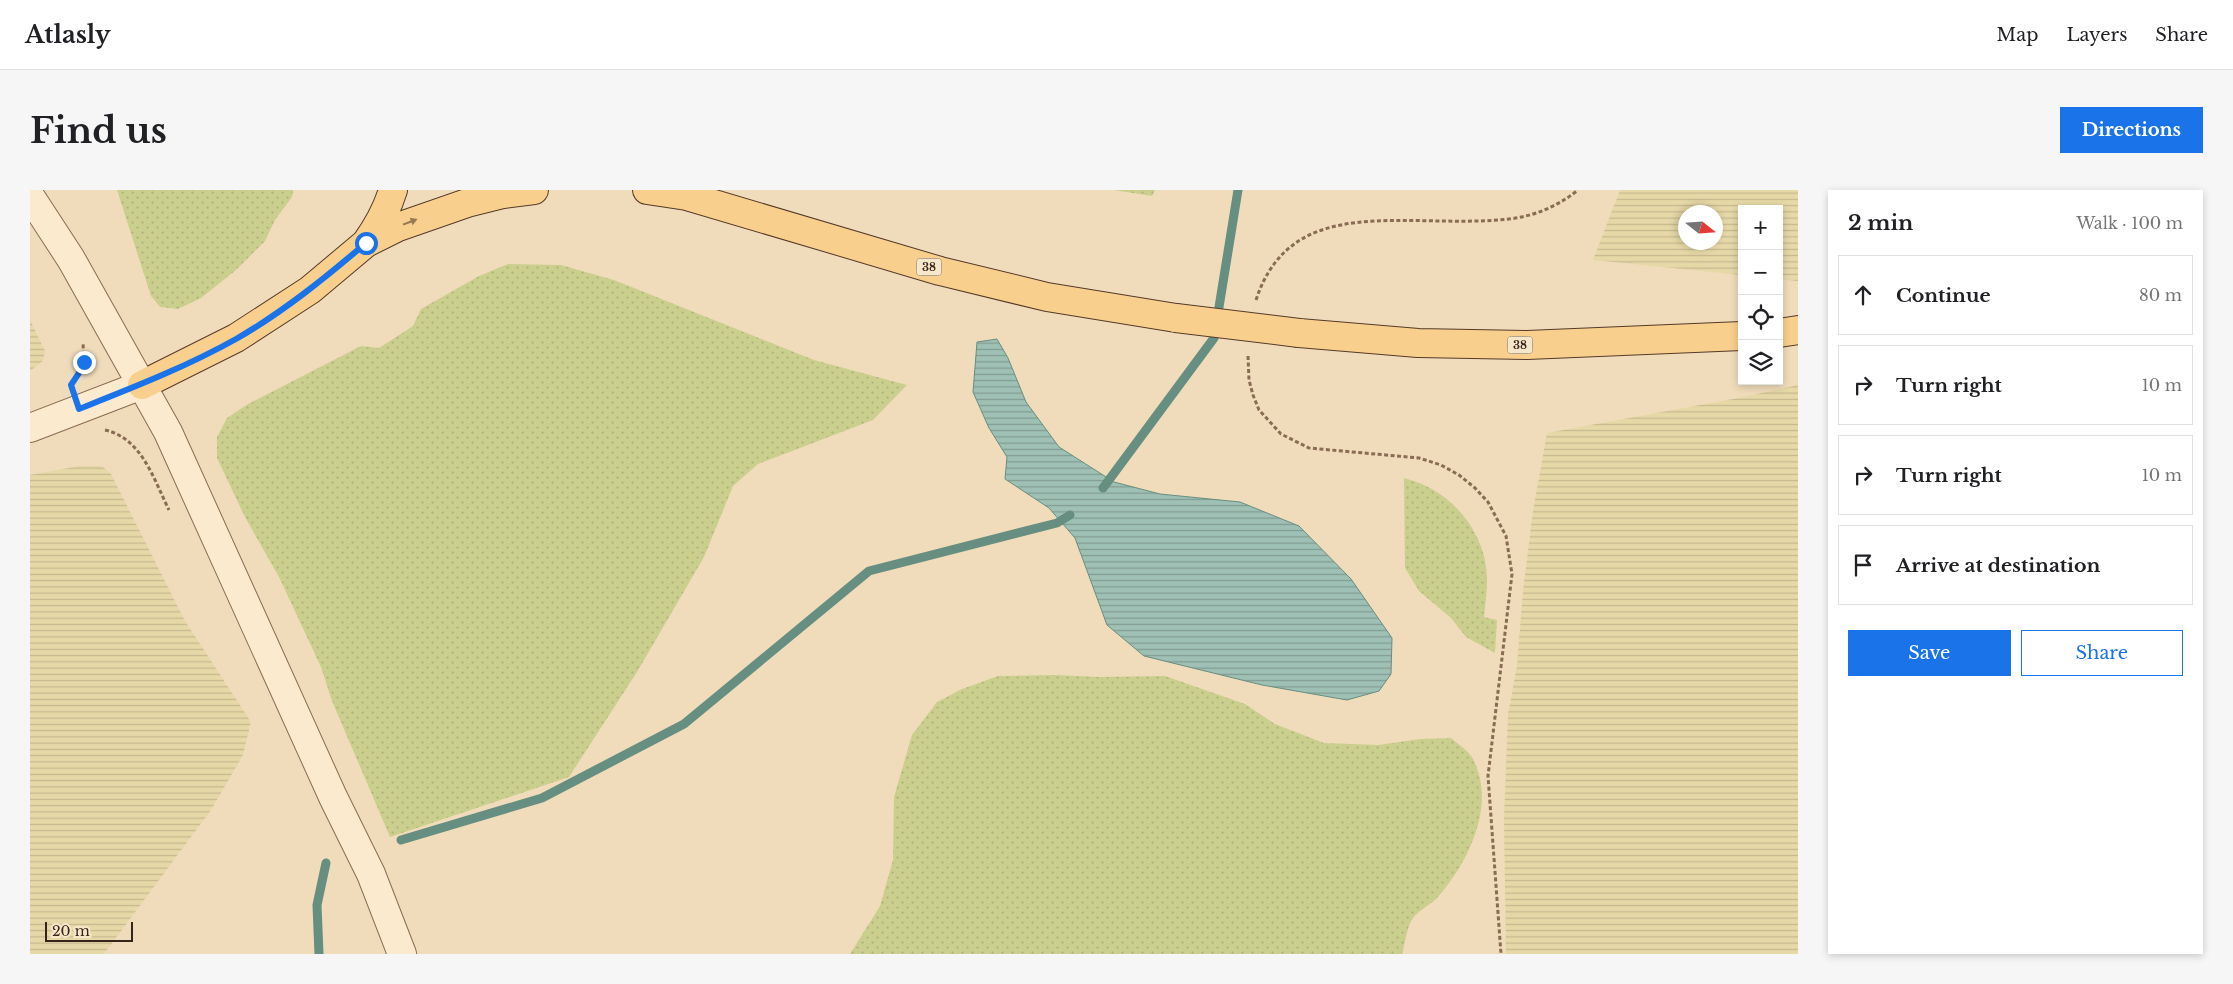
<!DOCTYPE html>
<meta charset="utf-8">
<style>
body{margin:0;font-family:"Libre Baskerville",serif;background:#f6f6f6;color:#202124}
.controls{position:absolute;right:15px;top:15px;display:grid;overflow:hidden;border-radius:0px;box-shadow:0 2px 8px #0003}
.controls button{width:45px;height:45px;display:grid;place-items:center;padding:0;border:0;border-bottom:1px solid #e0e0e0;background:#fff;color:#202124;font:25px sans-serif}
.compass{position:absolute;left:1648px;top:15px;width:45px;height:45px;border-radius:50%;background:#fff;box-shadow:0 2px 8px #0003;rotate:107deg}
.scale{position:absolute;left:15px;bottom:12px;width:88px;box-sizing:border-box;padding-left:5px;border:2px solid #36251a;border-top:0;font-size:14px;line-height:18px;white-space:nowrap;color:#36251a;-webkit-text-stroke:4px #f7e7ca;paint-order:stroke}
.stop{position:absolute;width:15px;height:15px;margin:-11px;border:4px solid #1a73e8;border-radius:50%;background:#fff}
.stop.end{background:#1a73e8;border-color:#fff;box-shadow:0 1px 5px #0008}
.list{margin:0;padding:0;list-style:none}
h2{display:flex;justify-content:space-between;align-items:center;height:65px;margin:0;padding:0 20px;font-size:21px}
h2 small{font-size:16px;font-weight:400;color:#757577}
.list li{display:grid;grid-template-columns:32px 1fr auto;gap:15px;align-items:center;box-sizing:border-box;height:80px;margin:0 10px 10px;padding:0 10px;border:1px solid #e0e0e0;border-radius:0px}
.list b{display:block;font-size:19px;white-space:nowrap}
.list em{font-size:16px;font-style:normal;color:#757577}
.actions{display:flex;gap:10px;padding:15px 20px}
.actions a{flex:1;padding:11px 0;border:1px solid #1a73e8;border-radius:0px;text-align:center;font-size:18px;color:#1a73e8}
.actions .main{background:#1a73e8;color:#fff}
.icon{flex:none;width:28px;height:28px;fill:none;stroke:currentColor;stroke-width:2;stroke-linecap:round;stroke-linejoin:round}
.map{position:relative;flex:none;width:1768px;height:764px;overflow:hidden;border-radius:0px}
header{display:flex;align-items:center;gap:30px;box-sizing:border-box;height:70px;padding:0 25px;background:#fff;border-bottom:1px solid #e0e0e0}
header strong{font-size:24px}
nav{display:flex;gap:28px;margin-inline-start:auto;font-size:18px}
.intro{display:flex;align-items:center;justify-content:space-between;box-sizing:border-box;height:120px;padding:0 30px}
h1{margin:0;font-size:35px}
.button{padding:12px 22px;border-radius:0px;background:#1a73e8;color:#fff;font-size:18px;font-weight:700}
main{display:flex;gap:30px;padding:0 30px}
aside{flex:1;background:#fff;border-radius:0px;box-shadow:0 2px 8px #0003}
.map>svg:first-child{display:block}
.farmland{fill:url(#farmland-rules);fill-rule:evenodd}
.green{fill:url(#green-dots)}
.water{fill:url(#water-rules);stroke:#668e81}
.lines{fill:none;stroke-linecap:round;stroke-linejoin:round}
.stream{stroke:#668e81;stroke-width:9}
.minor-casing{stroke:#886c53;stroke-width:30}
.major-casing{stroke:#553a29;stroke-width:30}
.path{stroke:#886c53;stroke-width:3;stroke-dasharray:4 2.5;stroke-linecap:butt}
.minor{stroke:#fbeacd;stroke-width:28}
.major{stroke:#f8cf8d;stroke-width:28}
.major-bridge-casing{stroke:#553a29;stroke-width:30;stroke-linecap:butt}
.major-bridge{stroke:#f8cf8d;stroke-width:28}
.oneway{fill:#977a54}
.route{stroke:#1a73e8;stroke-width:6}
.labels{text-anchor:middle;stroke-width:4;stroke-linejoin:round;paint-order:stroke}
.shield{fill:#f7e7ca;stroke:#705f4f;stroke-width:1}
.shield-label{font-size:11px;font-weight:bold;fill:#36251a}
</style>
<header>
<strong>Atlasly</strong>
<nav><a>Map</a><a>Layers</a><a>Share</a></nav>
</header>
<div class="intro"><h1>Find us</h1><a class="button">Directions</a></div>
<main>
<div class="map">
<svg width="1768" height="764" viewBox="0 0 1768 764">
<defs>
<pattern id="farmland-rules" width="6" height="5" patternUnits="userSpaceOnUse" patternTransform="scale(1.25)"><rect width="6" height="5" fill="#e6d8a7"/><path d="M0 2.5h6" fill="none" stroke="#c6b98f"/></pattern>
<pattern id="green-dots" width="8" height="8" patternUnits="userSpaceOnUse" patternTransform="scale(1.25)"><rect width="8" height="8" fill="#cbcf8e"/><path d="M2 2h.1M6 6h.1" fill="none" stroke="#afb27a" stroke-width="1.8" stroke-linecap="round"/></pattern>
<pattern id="water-rules" width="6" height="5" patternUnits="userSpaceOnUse" patternTransform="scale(1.25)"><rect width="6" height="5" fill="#9fc0b4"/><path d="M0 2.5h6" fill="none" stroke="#829c92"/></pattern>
</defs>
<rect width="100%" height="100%" fill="#f0dcba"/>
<!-- farmland -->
<path class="farmland" d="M1590,0H1768V91L1749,89V19H1712V85L1563,70ZM1686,22V52H1656V22Z
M0,130L15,161L13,171L0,181Z
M1768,195V764H1476L1474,630L1478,524L1487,476L1493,401L1503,321L1517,243L1703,209Z
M49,276H72L81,284L155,431L221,532L213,565L181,620L74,764H0V285Z"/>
<!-- green -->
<path class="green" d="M87,0H263L262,7L245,30L235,51L206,80L171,108L148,119L130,117L121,106Z
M1084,0H1125L1122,6Z
M478,74L531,75L584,90L784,170L877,195L843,230L728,274L703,296L674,367L607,482L539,587L360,647L302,511L291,477L249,387L215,327L187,268V247L197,228L218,214L331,156L349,158L383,136L391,119L449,86Z
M1374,288C1421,299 1458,343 1457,392C1457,404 1455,416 1454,427L1467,430L1465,463L1436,447L1421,428L1389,401L1375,378Z
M1025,485L1069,487L1135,486L1215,514L1245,534L1294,553L1348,555L1390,549L1421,548C1428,554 1439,561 1443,569C1467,615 1438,673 1407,708C1400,715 1389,720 1383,728C1377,736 1375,754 1372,764H820L850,716L863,670L864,607L882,545L907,512L932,499L968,486Z"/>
<!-- water -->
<path class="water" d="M967,149L978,168L996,212L1029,257L1084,292L1130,304L1210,312L1269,336L1321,389L1362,448L1361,484L1349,501L1317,510L1232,495L1114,466L1077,435L1045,348L1019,318L975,289L977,267L959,238L943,202L947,152Z"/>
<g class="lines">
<!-- stream -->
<path class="stream" d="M1073,298L1184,148L1208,0
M371,650L512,608L654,534L839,381L1027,333L1040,325
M289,764L287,715L296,673"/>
<defs>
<path id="minor" d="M0,6L41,69L138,242L303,607L341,684L372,764
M0,238L112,195"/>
<path id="major" d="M617,0L657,6L910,81L1017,107L1146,128
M336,53C348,36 357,20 363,0
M1269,143L1388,153L1497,155L1712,146
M1749,143L1768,140
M112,195L206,148L280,100L336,53L368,37L437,13L473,4L504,0"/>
</defs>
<!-- minor casing -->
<use href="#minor" class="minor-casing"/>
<!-- major casing -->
<use href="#major" class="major-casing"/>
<!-- path -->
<path class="path" d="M1226,110C1262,0 1377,40 1479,29C1505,26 1528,16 1548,0
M1218,166L1219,190L1223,205L1229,220L1251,244L1279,258L1389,268L1411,275L1429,285L1445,298L1458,312L1476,346L1482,384L1458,586L1471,764
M46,189L54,172L53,153
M75,240C112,248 124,290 139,320"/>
<!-- minor -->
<use href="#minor" class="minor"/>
<!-- major -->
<use href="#major" class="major"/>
<defs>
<path id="major-bridge" d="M1146,128L1269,143"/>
</defs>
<!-- major-bridge casing -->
<use href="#major-bridge" class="major-bridge-casing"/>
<!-- major-bridge -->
<use href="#major-bridge" class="major-bridge"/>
</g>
<!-- one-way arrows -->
<defs><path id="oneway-solid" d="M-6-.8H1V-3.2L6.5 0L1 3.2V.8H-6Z" transform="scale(1.25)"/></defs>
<use class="oneway" href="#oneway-solid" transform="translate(380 32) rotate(-21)"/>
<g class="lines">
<!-- route -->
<path class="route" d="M54,172L51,180L41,195L49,219C102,198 156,177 206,149C253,122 295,88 336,53"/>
</g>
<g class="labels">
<!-- shield labels -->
<g class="shield">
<rect x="886.5" y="68.5" width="25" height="17" rx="4"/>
<rect x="1477.5" y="146.5" width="25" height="17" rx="4"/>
</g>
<g class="shield-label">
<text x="899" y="81">38</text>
<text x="1490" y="159">38</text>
</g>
</g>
</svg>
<div class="controls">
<button>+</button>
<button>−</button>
<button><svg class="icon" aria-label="locate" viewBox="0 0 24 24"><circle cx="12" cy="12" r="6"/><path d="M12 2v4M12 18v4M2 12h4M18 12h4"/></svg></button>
<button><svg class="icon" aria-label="layers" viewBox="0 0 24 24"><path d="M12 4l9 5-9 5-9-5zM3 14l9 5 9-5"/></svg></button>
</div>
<svg class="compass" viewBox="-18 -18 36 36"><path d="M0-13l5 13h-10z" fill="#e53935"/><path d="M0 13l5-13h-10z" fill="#757577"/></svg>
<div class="scale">20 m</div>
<div class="stop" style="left:336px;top:53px"></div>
<div class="stop end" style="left:54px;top:172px"></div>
</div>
<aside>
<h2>2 min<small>Walk · 100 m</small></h2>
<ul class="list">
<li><svg class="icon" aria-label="ahead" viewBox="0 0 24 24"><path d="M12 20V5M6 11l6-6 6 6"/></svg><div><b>Continue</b></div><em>80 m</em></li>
<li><svg class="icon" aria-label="right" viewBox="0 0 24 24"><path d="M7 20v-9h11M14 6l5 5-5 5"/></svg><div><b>Turn right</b></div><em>10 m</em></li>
<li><svg class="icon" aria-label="right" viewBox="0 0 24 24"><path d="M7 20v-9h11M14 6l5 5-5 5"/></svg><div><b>Turn right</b></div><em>10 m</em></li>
<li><svg class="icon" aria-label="arrive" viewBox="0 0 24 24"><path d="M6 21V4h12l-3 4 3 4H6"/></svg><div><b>Arrive at destination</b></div></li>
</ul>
<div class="actions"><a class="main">Save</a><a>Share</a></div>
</aside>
</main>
